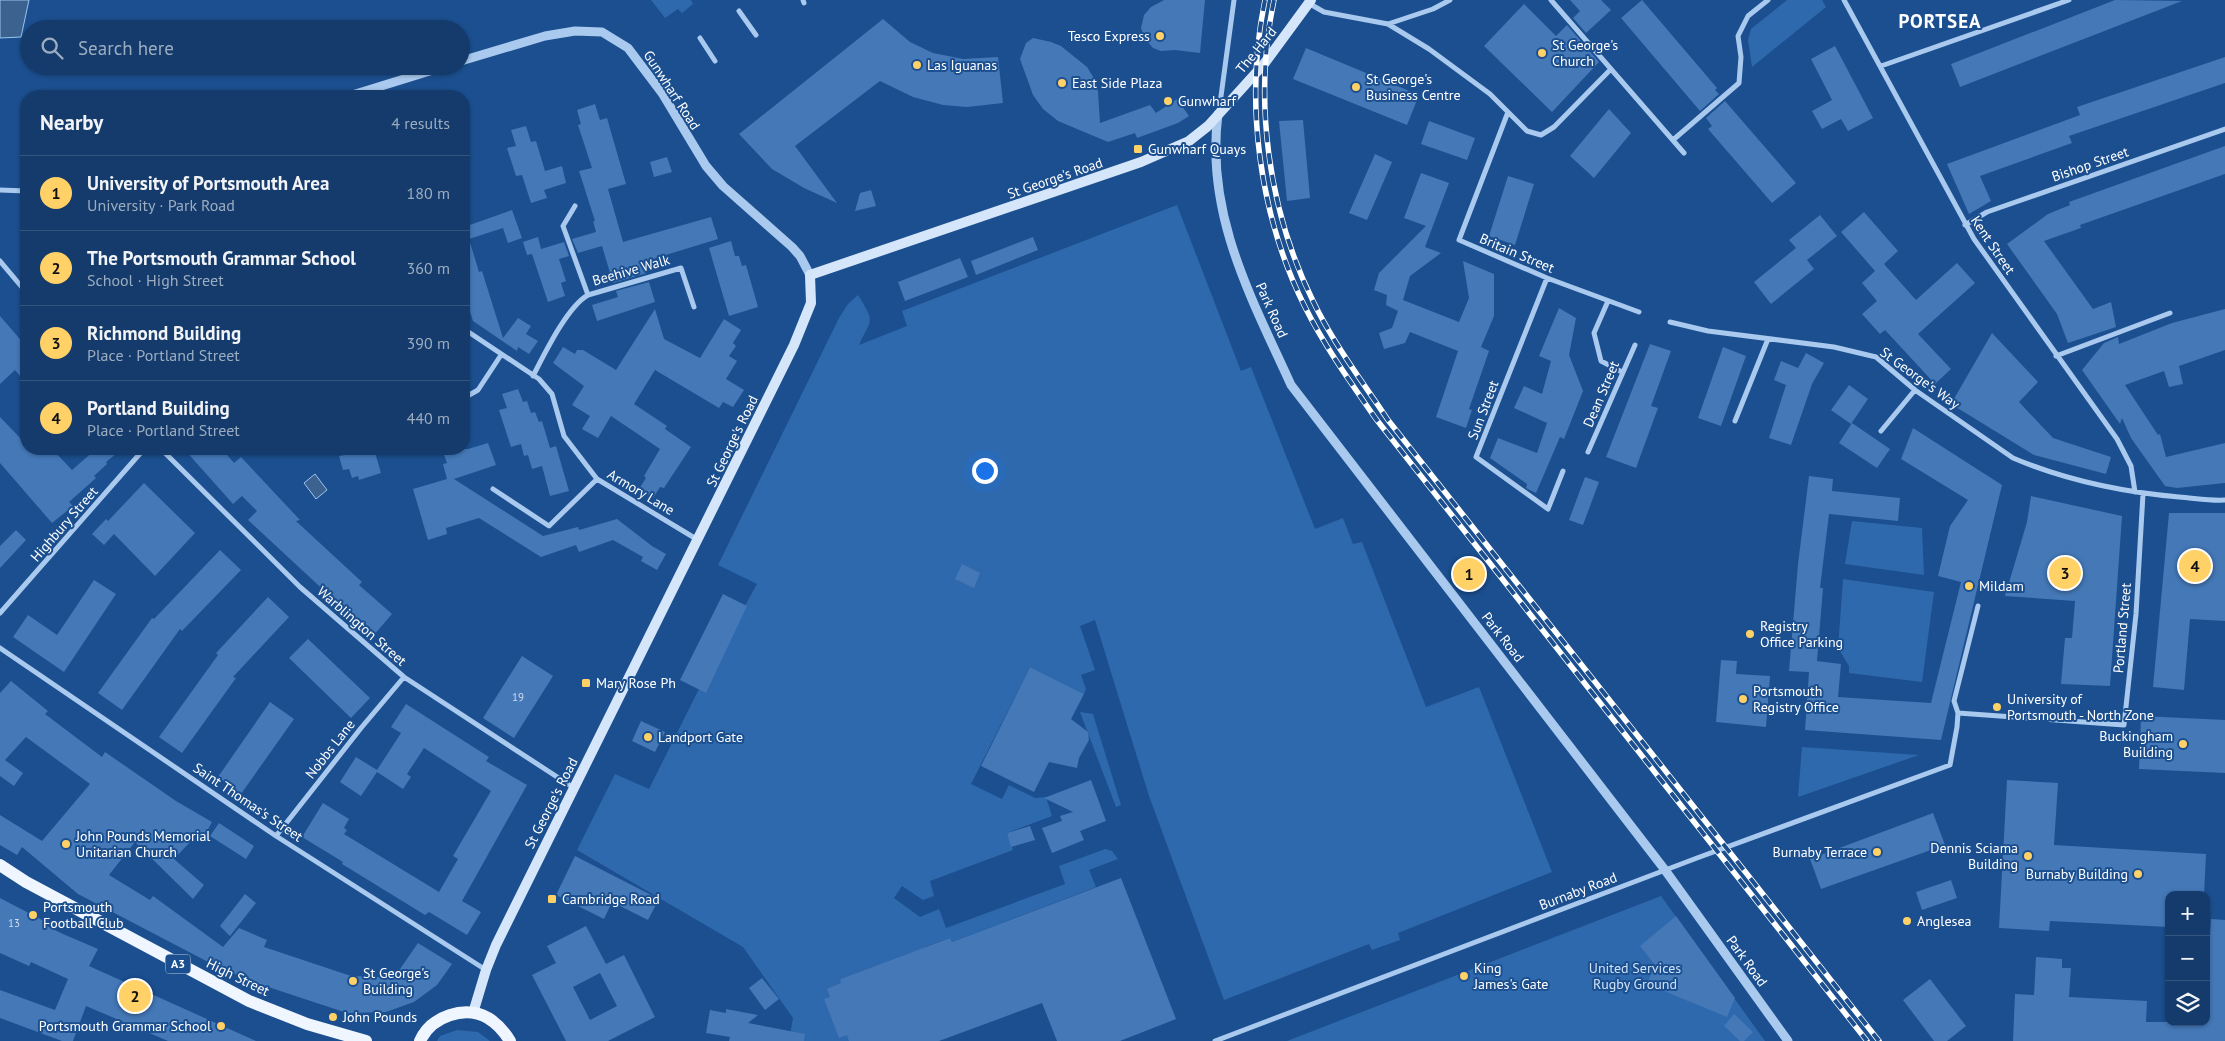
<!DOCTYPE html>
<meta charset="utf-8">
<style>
body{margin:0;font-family:"PT Sans",sans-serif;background:#214673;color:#f1f3f6}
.controls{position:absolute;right:15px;bottom:15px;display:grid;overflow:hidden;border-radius:10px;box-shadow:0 1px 4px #0004}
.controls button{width:45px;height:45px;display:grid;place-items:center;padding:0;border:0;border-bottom:1px solid #33557e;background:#143b6b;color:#f1f3f6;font:25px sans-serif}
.you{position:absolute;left:984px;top:470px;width:18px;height:18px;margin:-12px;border:4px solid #fff;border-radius:50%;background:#1a73e8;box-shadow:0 0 0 8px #1a73e833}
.badge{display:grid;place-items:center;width:32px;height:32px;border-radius:50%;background:#ffd166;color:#111;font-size:16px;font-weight:700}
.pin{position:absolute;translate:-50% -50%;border:2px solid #fff;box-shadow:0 1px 5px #0006}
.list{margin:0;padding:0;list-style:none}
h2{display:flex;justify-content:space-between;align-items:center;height:65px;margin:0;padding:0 20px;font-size:21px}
h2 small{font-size:16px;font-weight:400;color:#9dadc1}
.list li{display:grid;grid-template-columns:32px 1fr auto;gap:15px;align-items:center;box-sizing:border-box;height:75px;padding:0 20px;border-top:1px solid #33557e}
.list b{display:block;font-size:19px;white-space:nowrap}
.list p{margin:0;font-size:16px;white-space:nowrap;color:#9dadc1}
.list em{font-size:16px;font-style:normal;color:#9dadc1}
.icon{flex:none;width:28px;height:28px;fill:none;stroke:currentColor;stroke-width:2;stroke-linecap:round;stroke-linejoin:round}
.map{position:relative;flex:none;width:2225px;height:1041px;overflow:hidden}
.search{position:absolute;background:#143b6b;box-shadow:0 1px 4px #0004;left:20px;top:20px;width:450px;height:55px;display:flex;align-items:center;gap:12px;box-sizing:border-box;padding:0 18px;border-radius:28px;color:#9dadc1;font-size:19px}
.panel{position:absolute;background:#143b6b;box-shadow:0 1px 4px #0004;left:20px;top:90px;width:450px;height:365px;border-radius:20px}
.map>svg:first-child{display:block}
.green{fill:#2e69ad}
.water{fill:#3c6290;stroke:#9cc4f0}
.building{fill:#4478b7;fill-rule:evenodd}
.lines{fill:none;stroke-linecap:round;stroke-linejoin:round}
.minor{stroke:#a9c9ee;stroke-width:5}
.tertiary{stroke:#a9c9ee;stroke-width:9}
.secondary{stroke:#d6e6fa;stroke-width:10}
.primary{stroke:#f0f6ff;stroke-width:12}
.rail-casing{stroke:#fff;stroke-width:5.5}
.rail{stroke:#1b4f8f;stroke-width:4;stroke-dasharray:11;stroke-linecap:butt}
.poi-dot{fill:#ffd166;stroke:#1b4f8f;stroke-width:2}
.labels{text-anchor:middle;stroke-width:4;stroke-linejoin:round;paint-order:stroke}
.number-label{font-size:11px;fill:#d0dded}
.shield{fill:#1b4f8f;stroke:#bbcadd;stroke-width:1}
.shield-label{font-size:12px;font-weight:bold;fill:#fff}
.poi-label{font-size:14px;fill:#fff;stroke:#1b4f8f;text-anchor:start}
.street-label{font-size:14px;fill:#fff;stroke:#1b4f8f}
.park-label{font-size:14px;fill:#cfe3fa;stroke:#1b4f8f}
.district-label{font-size:19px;font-weight:bold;letter-spacing:1px;fill:#fff;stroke:#1b4f8f}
</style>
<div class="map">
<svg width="2225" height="1041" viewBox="0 0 2225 1041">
<rect width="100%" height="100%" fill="#1b4f8f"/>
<!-- green -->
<path class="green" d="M651,0H691L693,4L682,13L678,9L665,18Z
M1787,0H1822L1826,7L1752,67L1748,40L1751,29Z
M1177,205L1241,371L1251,367L1315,529L1343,518L1353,544L1362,542L1426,707L1479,687L1552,872L1398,933L1400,940L1372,950L1369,944L1224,1000L1149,796L1095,620L1080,626L1095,670L1081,675L1086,689L1084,694L1030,667L971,784L1002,799L1009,785L1035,798L1046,797L1052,816L1007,833L1013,850L930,881L934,896L923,900L902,886L894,898L920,917L939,909L946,928L1065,884L1059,866L1105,849L1112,851L1118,859L1089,870L1096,887L952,942L950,938L925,947L926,951L913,952L840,979L865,1041H789L793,1018L743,947L577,850L615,774L649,789L699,689L757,584L718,565L839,318L848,304L858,295C876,324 871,318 859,345L907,326L902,311Z
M1852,521L1922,528L1924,575L1845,564Z
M1843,579L1934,592L1922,682L1849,673V666L1838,648Z
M1080,712L1093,714L1121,805L1116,807Z
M1802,747L1919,755L1798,797Z
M1661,896L1765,1041H1287Z
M457,1030L478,1032L490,1041H437L440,1036Z"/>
<!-- water -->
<path class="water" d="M0,0H29L21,37L0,38Z
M315,474L327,490L316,499L304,483Z"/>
<!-- building -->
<path class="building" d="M1164,0H1205L1200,53L1175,50L1161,51L1153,48L1145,39L1141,28L1144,15L1151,7Z
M1570,0H1601L1611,10L1586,33L1573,18L1580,11Z
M1642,0L1717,88L1715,90L1719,94L1700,111L1621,18Z
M2115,0L2182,1L1960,87L1951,64Z
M1524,4L1556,36L1567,25L1599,62L1552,112L1484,46Z
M883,19L910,42L933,53L963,59L998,57L1003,103L967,107L943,105L913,97L880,81L795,146L837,203L804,188L772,169L739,134Z
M1033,38L1051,42L1061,46L1087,67L1095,80L1098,92L1100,123L1150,105L1156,113L1177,99L1189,116L1178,123L1137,138L1135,133L1108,142L1058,121L1043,109L1033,95L1020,59L1026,43Z
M1835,46L1873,118L1848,131L1841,119L1822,129L1812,111L1832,100L1811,59Z
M1306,48L1419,95L1407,125L1293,79Z
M2225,57V83L2069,136L2072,143L1980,176L1991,201L1969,214L1947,164L2080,115L2077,107Z
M1725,101L1796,183L1772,203L1708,129L1712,126L1706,118Z
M595,104L600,120L607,118L626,184L608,189L623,242L711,217L718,239L643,262L647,273L613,283L602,246L578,253L572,239L596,232L593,221H595L579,171L592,168L578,125L581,124L577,110Z
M1609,109L1631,133L1594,178L1570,156Z
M1303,120L1310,198L1287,201L1279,121Z
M1429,121L1475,138L1467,160L1421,144Z
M526,126L531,142L536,141L545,171L562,166L566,183L544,190L547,198L531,203L522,175L516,176L507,148L516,146L511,130Z
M2225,146V174L2080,225L2081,228L2044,241L2093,309L2111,302L2116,327L2068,343L2057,314L2007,244L2048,214L2070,205L2069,202Z
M1375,154L1392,162L1367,220L1349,213Z
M667,157L672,172L654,177L650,162Z
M1421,173L1449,183L1425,247L1441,253L1410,276L1403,300L1459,322L1469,298L1463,261L1494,274V316L1481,347L1489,351L1469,409L1472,410L1466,428L1436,417L1458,351L1410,332L1405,343L1384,349L1379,333L1392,328L1398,311L1386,305L1387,295L1374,290L1379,273L1426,226L1404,218Z
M1508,176L1534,184L1515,245L1489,236Z
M871,190L876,206L855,211L860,193Z
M512,210L522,238L508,243L503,228L469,239L479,272L482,271L503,338L518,318L531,326L526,334L538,341L529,354L518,347L517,351L473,321L464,293V227Z
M1864,212L1898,251L1884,264L1916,300L1957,263L1975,283L1918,334L1951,369L1935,384L1885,330L1880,334L1862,314L1877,301L1862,283L1875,271L1841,232Z
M1820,215L1837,236L1807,260L1814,269L1771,304L1754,282L1796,248L1789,240Z
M538,237L541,249L564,242L569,256L559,259L566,281L561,283L565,296L548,302L532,254L527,255L523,242Z
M1033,237L1038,250L976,275L971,261Z
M731,241L735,256H739L742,266L746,265L758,307L729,316L709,248Z
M960,258L968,277L905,301L898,282Z
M649,282L655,302L597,321L592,305L618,297L616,291Z
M1559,308L1576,318L1569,355L1583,391L1564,439L1560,437L1536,493L1526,488L1527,484L1490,458L1498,438L1537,453L1547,423L1514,408L1524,386L1542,394L1551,361L1539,356Z
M655,309L664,339L700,358L724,319L741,330L733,343L736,346L729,356L737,361L726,379L744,390L733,407L723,402L719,408L655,370L634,404L667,426L665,429L691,447L664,488L660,487L653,498L639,489L646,478L644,476L660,449L611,416L598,438L582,429L590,416L572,405L584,386L553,363L563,347L575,354L577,350H583L616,370Z
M2225,309V350L2179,366L2183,384L2169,387L2164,371L2125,385L2158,435L2160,434L2166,457L2225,443V483L2177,488L2165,486L2131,438L2122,418L2120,424L2082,370L2104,343L2118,337L2119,344L2172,323Z
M0,316L26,346V383L15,370L0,384Z
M1992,333L2038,382L2019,402L2053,438L2111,457L2106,474L2034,455L1951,404Z
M1650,344L1671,351L1651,406L1658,408L1636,468L1606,457Z
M1723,347L1746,356L1721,426L1698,418Z
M1806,353L1824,363L1812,384L1791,445L1769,438L1786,385L1774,380L1781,361L1798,368Z
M1849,385L1868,399L1851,424L1831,410Z
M518,389L523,402L527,401L531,413L535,412L539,422L542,421L550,448L556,446L569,491L550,496L542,466L532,469L528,455L524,456L521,444L511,447L499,410L507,408L502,394Z
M0,417L26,444V449H52L72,470L96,449H122L106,462L107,464L94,476L96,478L69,502L73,506L52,523L0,463Z
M1852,423L1890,449L1877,468L1839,443Z
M1913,428L2002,485L1941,740L1805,730L1809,672L1789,671L1798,564L1809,476L1833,479L1832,491L1900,498L1898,521L1829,514L1820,588H1823L1817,661L1841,664L1838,697L1931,703L1961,582L1938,576L1950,526L1968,500L1901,459Z
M488,443L496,465L454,479L543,536L578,527L579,530L617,519L652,546L666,554L657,570L641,561L643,557L613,540L579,552L576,545L541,557L479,518L446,528L447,534L428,540L413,489L447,479L443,464L447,463L442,449H468Z
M184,449H222L234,463L241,457L300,520L296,521L362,582L359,585L392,614L373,636L248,520L257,511L242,496L233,504Z
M343,449H374L381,473L359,480L358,476L352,478L349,469L343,470L339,456L345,455Z
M1585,477L1599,482L1583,525L1569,520Z
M144,483L195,533L155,576L114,534L104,545L92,534L106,519L108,521Z
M2031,496L2122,516L2110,686L2061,684L2065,638H2072L2075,601L2005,596L2027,522Z
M2169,513H2225V621L2190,619L2184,690L2153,687Z
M16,530L26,540L0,568V546Z
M220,550L241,570L182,631L180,629L122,710L98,693L152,618L154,619Z
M962,564L980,573L974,588L955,579Z
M94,580L116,594L64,672L13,637L28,615L57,635Z
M723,594L747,606L706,693L680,680Z
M268,597L289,617L233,677L236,678L182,753L159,737L218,655L216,653Z
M308,639L370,698L351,718L289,658Z
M522,656L553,676L514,738L483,718Z
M1721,660L1737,661L1736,674L1770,676L1766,727L1716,722Z
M1030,667L1084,694L1071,719L1088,732L1089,740L1079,758L1077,768L1049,762L1034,792L981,766Z
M11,681L48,711L45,714L102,757L105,752L176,801L212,822L201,842L194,838L174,859L204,885L193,899L135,842L109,875L150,900L153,896L223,947L239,928L267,940L264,947L351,976L380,977L400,969L418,943L452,964L437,985L414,1002L386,1012L347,1013L256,983L212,964L78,894L22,847L17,855L0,845V815L42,841L90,784L26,737L5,760L23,773L14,786L0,776V693Z
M270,702L294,719L241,794L218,777Z
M406,704L489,757L486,761L527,785L462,901L481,912L467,935L429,912L425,915L342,864L343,862L302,837L323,803L349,819L344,828L347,830L344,834L439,892L458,859L453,856L491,791L424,748L407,774L411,777L403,789L377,772L361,796L340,782L356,757L377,770L401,733L391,727Z
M2141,716L2225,720V773L2139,769Z
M641,721L665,732L655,752L632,741Z
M1091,780L1106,821L1080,831L1084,840L1052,853L1042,828L1062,821L1060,816L1073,812L1044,798Z
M2007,780L2058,783L2054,845L2206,854L2204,895H2169V927L2050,921L2049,931L1999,928Z
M1933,813L1945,845L1821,889L1810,859Z
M219,823L254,846L246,859L210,836Z
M1030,826L1035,840L1011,847L1007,833Z
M575,856L659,899L648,920L612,902L604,919L556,895Z
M1121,878L1176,1019L1120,1041H1057L1042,1003L939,1041H849L847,1035L839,1038L824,999L830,997L827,989L841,983L840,979L950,938L952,942Z
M1951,880L1957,898L1922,910L1916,892Z
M245,894L256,903L230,936L220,926Z
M0,898L46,922L45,925L63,934L98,949L89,966L256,1041H168L86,1006L73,1041H62L0,1018V990L55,1010L68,979L31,962L29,966L0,953Z
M1676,916L1735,998L1727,1017L1647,984L1655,965L1640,946Z
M2211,919L2225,920V1041H2013L2015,994L2034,995L2036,957L2062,959V968H2071L2069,997L2147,1001L2146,1022H2206V967H2208Z
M586,926L606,964L624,955L655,1017L608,1041H566L532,975L556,963L547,946ZM600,973L617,1006L590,1020L573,987Z
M762,978L779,999L765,1010L749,988Z
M1930,979L1966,1026L1947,1041H1934L1903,1000Z
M726,1009L758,1015L748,1023L805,1034L804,1041H729L730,1037L706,1033L710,1010L726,1013Z
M1734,1014L1753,1032L1744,1041H1740L1724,1026Z"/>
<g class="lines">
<!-- minor -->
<path class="minor" d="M803,0L804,3
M1551,0L1684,153
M1844,0L1974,239L2117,439L2131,466L2135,492
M1310,4L1324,12L1388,24L1433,9L1450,0
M739,11L756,35
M1388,24L1429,49L1490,94L1527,131L1541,135L1554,127L1611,69
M700,38L715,61
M1881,66L2069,0
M1219,111L1234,0
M1508,112L1459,240L1547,278L1639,312
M1673,140L1739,83L1741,57L1738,36L1748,16L1768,0
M0,190L26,191
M575,206L563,226L588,295
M1965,225L1987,212L2225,129
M0,261L26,292
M1547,278L1476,457L1548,509L1563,471
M1608,301L1594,333L1601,361L1622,372
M1670,322L1708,331L1834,347L1876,357L1915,390L2013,458C2065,480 2122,492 2179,497C2194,498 2210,501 2225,500
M464,329L539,379L552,394L564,436L597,479L698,540
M2056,356L2170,313
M533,376C545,353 567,307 588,295L681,268L694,307
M464,398L478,390L501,355
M1735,421L1768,339
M1881,431L1915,390
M161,449L300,587L404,677L574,788
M420,449V451
M1588,452L1635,345
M493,489L549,526L597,479
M0,613L144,449
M0,648L276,836L486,970
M1958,713L1954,701L1978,606
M276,836L361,728L404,677
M1215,1041L1697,858L1950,765L1957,727L1958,713L2124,725L2136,614L2143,494"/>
<!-- tertiary -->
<path class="tertiary" d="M461,61L545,36L575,31L602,32L628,48L662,93L706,166L723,186L792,247L800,256L810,275
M349,96L446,66
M1218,114C1205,214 1251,297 1291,385L1665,870L1788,1041"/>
<!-- secondary -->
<path class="secondary" d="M473,1013L486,970L496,945L794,345L811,303L810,275L1141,162L1189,141L1208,126L1264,64L1311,0"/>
<!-- primary -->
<path class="primary" d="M0,865L26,882L249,1001L307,1024L366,1041
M420,1041C431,1016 465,1005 488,1018C498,1024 504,1031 510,1041"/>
<defs>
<path id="rail" d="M1265,0C1244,101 1259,215 1305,307C1325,347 1351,383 1376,419L1867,1041
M1274,0C1253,99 1268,210 1313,301C1333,343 1362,381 1388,420L1879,1041"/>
</defs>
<!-- rail casing -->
<use href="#rail" class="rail-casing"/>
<!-- rail -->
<use href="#rail" class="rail"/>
</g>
<!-- markers -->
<g class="poi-dot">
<circle cx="1160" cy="36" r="5"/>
<circle cx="1542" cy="53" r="5"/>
<circle cx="917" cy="65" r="5"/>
<circle cx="1062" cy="83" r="5"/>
<circle cx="1356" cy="87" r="5"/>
<circle cx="1168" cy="101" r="5"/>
<rect x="1133" y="144" width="10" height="10" rx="2.5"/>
<circle cx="1969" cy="586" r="5"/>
<circle cx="1750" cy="634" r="5"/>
<rect x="581" y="678" width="10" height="10" rx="2.5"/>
<circle cx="1743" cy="699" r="5"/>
<circle cx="1997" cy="707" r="5"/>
<circle cx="648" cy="737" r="5"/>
<circle cx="2183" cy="744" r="5"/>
<circle cx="66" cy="844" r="5"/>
<circle cx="1877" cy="852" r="5"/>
<circle cx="2028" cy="856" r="5"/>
<circle cx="2138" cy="874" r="5"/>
<rect x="547" y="894" width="10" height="10" rx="2.5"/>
<circle cx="33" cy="915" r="5"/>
<circle cx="1907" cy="921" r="5"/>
<circle cx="1464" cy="976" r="5"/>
<circle cx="353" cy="981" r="5"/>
<circle cx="333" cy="1017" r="5"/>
<circle cx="221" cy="1026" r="5"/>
</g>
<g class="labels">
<!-- number labels -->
<g class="number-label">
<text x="518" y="701">19</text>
<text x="14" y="927">13</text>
</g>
<!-- shield labels -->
<rect class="shield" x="165.5" y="954.5" width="25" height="19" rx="4"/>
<g class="shield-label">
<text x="178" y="968">A3</text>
</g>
<!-- poi labels -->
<g class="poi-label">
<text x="1150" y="41" text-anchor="end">Tesco Express</text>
<text x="1552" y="50">St George's<tspan x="1552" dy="16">Church</tspan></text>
<text x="927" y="70">Las Iguanas</text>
<text x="1366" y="84">St George's<tspan x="1366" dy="16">Business Centre</tspan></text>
<text x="1072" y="88">East Side Plaza</text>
<text x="1178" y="106">Gunwharf</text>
<text x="1148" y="154">Gunwharf Quays</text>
<text x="1979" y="591">Mildam</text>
<text x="1760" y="631">Registry<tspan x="1760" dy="16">Office Parking</tspan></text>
<text x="596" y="688">Mary Rose Ph</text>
<text x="1753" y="696">Portsmouth<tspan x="1753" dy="16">Registry Office</tspan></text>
<text x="2007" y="704">University of<tspan x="2007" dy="16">Portsmouth - North Zone</tspan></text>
<text x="2173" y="741" text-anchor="end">Buckingham<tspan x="2173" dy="16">Building</tspan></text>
<text x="658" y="742">Landport Gate</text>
<text x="76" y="841">John Pounds Memorial<tspan x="76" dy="16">Unitarian Church</tspan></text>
<text x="2018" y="853" text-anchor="end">Dennis Sciama<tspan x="2018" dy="16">Building</tspan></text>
<text x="1867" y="857" text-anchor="end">Burnaby Terrace</text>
<text x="2128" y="879" text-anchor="end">Burnaby Building</text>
<text x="562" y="904">Cambridge Road</text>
<text x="43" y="912">Portsmouth<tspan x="43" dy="16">Football Club</tspan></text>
<text x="1917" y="926">Anglesea</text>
<text x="1474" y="973">King<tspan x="1474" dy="16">James's Gate</tspan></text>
<text x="363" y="978">St George's<tspan x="363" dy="16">Building</tspan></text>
<text x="343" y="1022">John Pounds</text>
<text x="211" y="1031" text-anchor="end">Portsmouth Grammar School</text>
</g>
<!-- street labels -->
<g class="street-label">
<text transform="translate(1256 50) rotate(-51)" y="5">The Hard</text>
<text transform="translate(672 90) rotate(57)" y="5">Gunwharf Road</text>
<text transform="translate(2090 164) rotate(-19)" y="5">Bishop Street</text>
<text transform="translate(1055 178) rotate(-19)" y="5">St George's Road</text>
<text transform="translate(1993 245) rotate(56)" y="5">Kent Street</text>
<text transform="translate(1517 253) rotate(23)" y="5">Britain Street</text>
<text transform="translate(631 270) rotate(-16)" y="5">Beehive Walk</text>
<text transform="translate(1272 310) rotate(66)" y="5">Park Road</text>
<text transform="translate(1920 378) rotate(36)" y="5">St George's Way</text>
<text transform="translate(1601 394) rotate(-67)" y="5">Dean Street</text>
<text transform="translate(1483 410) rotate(-69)" y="5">Sun Street</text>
<text transform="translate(732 441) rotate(-64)" y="5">St George's Road</text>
<text transform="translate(641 492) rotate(31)" y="5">Armory Lane</text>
<text transform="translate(64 524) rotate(-49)" y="5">Highbury Street</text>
<text transform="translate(362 626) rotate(41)" y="5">Warblington Street</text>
<text transform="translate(2122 628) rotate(-85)" y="5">Portland Street</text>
<text transform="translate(1503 637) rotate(52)" y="5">Park Road</text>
<text transform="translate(330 749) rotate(-52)" y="5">Nobbs Lane</text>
<text transform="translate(248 802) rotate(34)" y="5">Saint Thomas's Street</text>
<text transform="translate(551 803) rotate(-63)" y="5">St George's Road</text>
<text transform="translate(1578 891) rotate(-21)" y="5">Burnaby Road</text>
<text transform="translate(1747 961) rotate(54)" y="5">Park Road</text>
<text transform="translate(238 977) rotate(26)" y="5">High Street</text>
</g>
<!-- park labels -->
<g class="park-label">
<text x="1635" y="973">United Services<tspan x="1635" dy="16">Rugby Ground</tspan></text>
</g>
<!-- district labels -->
<g class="district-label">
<text x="1940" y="28">PORTSEA</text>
</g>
</g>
</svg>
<div class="controls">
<button>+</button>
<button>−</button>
<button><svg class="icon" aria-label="layers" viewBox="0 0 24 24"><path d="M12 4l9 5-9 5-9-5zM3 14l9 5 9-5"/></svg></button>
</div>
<div class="you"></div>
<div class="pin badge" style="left:1469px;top:574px">1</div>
<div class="pin badge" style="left:135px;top:996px">2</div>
<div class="pin badge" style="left:2065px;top:573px">3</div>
<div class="pin badge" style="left:2195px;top:566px">4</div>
<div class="search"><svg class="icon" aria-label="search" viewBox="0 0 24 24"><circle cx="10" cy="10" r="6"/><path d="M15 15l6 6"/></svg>Search here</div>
<section class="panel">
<h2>Nearby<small>4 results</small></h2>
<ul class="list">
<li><span class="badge">1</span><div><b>University of Portsmouth Area</b><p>University · Park Road</p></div><em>180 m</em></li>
<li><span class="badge">2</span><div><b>The Portsmouth Grammar School</b><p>School · High Street</p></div><em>360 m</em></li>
<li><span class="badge">3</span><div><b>Richmond Building</b><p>Place · Portland Street</p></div><em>390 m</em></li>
<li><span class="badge">4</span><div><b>Portland Building</b><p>Place · Portland Street</p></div><em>440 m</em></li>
</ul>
</section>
</div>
